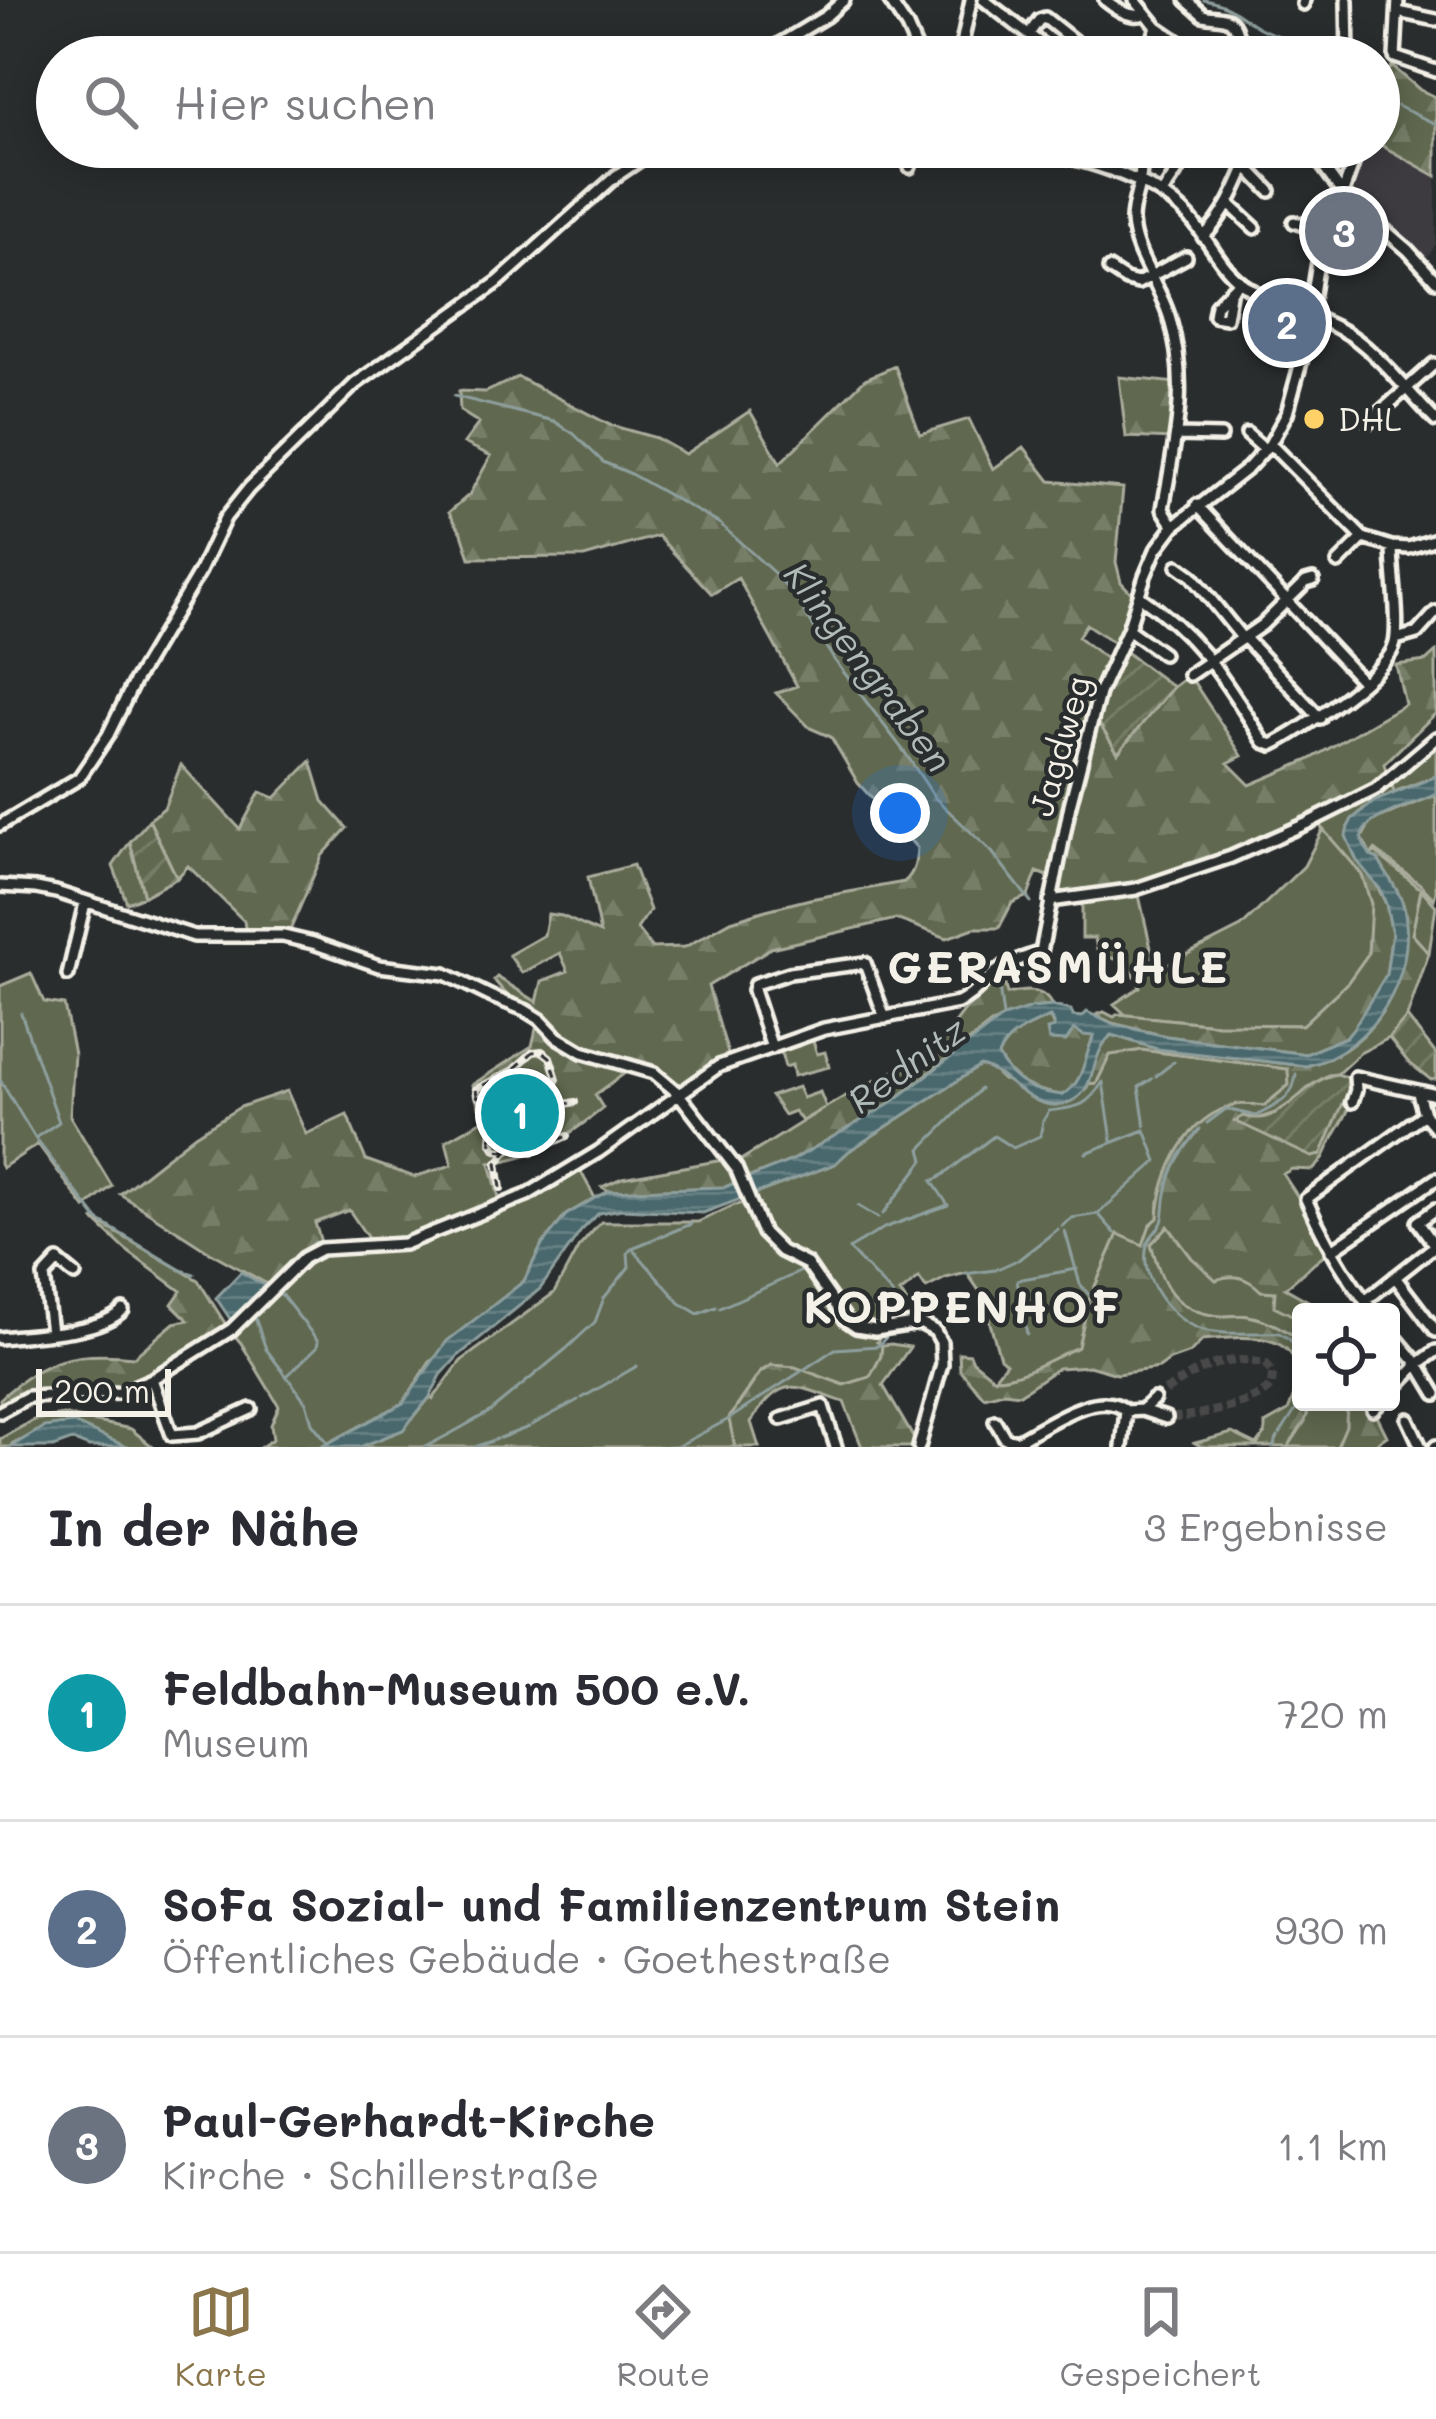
<!DOCTYPE html>
<html lang="de">
<meta charset="utf-8">
<style>
body{margin:0;font-family:Mali,sans-serif;background:#f7f7f7;color:#2b2b33}
.controls{position:absolute;right:36px;bottom:36px;display:grid;overflow:hidden;border-radius:12px;box-shadow:0 6px 30px #0003}
.controls button{width:108px;height:108px;display:grid;place-items:center;padding:0;border:0;border-bottom:3px solid #e1e1e2;background:#fff;color:#2b2b33;font:60px sans-serif}
.scale{position:absolute;left:36px;bottom:30px;width:135px;box-sizing:border-box;padding-left:12px;border:6px solid #f4f1e8;border-top:0;font-size:33px;line-height:42px;white-space:nowrap;color:#f4f1e8;-webkit-text-stroke:9px #2a2d2e;paint-order:stroke}
.you{position:absolute;left:900px;top:813px;width:42px;height:42px;margin:-30px;border:9px solid #fff;border-radius:50%;background:#1a73e8;box-shadow:0 0 0 18px #1a73e833}
.badge{display:grid;place-items:center;width:78px;height:78px;border-radius:50%;background:#8a764a;color:#fff;font-size:39px;font-weight:700}
.pin{position:absolute;translate:-50% -50%;border:6px solid #fff;box-shadow:0 3px 12px #0006}
.list{margin:0;padding:0;list-style:none}
h2{display:flex;justify-content:space-between;align-items:center;height:156px;margin:0;padding:0 48px;font-size:51px}
h2 small{font-size:39px;font-weight:400;color:#7c7c81}
.list li{display:grid;grid-template-columns:78px 1fr auto;gap:36px;align-items:center;box-sizing:border-box;height:216px;padding:0 48px;border-top:3px solid #e1e1e2}
.list b{display:block;font-size:45px;white-space:nowrap}
.list p{margin:0;font-size:39px;white-space:nowrap;color:#7c7c81}
.list em{font-size:39px;font-style:normal;color:#7c7c81}
.icon{flex:none;width:66px;height:66px;fill:none;stroke:currentColor;stroke-width:2;stroke-linecap:round;stroke-linejoin:round}
.map{position:relative;flex:none;width:1436px;height:1447px;overflow:hidden}
.search{position:absolute;background:#fff;box-shadow:0 6px 30px #0003;left:36px;right:36px;top:36px;height:132px;display:flex;align-items:center;gap:30px;box-sizing:border-box;padding:0 42px;border-radius:66px;color:#7c7c81;font-size:45px}
.sheet{height:804px;background:#fff}
nav{display:flex;justify-content:space-around;align-items:center;box-sizing:border-box;height:168px;border-top:3px solid #e1e1e2;background:#fff;font-size:33px;color:#7c7c81}
nav a{display:grid;justify-items:center;gap:6px}
nav .on{color:#8a764a}
.map>svg:first-child{display:block}
.built{fill:#3d3a3f}
.green{fill:#60684f;stroke:#aaac9c;stroke-width:3}
.forest{fill:url(#forest-firs);stroke:#aaac9c;stroke-width:3}
.garden{fill:url(#garden-furrows);stroke:#aaac9c;stroke-width:3}
.water{fill:url(#water-rules);stroke:#8e9f9e;stroke-width:3;fill-rule:evenodd}
.lines{fill:none;stroke-linecap:round;stroke-linejoin:round}
.stream{stroke:#8e9f9e;stroke-width:3}
.minor-tunnel{stroke:#484a4a;stroke-width:9;stroke-dasharray:9 4.5;stroke-linecap:butt}
.minor-casing{stroke:#f4f1e8;stroke-width:18}
.minor{stroke:#2a2d2e;stroke-width:9}
.rail-casing{stroke:#f4f1e8;stroke-width:8}
.rail{stroke:#2a2d2e;stroke-width:3;stroke-dasharray:9;stroke-linecap:butt}
.poi-dot{fill:#ffd166;stroke:#2a2d2e;stroke-width:4.5}
.labels{text-anchor:middle;stroke-width:9;stroke-linejoin:round;paint-order:stroke}
.poi-label{font-size:33px;fill:#f4f1e8;stroke:#2a2d2e;text-anchor:start}
.street-label{font-size:33px;fill:#f4f1e8;stroke:#2a2d2e}
.water-label{font-size:36px;font-style:italic;fill:#b0bab7;stroke:#2a2d2e}
.district-label{font-size:45px;font-weight:bold;letter-spacing:3px;fill:#f4f1e8;stroke:#2a2d2e}
</style>
<div class="map">
<svg width="1436" height="1447" viewBox="0 0 1436 1447">
<defs>
<pattern id="forest-firs" width="22" height="20" patternUnits="userSpaceOnUse" patternTransform="scale(3)"><rect width="22" height="20" fill="#60684f"/><path d="M5 1l3.5 6h-7zM16 11l3.5 6h-7z" fill="#777e68"/></pattern>
<pattern id="garden-furrows" width="10" height="10" patternUnits="userSpaceOnUse" patternTransform="scale(3)"><rect width="10" height="10" fill="#60684f"/><path d="M-1 1l2-2M0 10L10 0M9 11l2-2" fill="none" stroke="#777e68"/></pattern>
<pattern id="water-rules" width="6" height="5" patternUnits="userSpaceOnUse" patternTransform="scale(3)"><rect width="6" height="5" fill="#4a686d"/><path d="M0 2.5h6" fill="none" stroke="#657e82"/></pattern>
</defs>
<rect width="100%" height="100%" fill="#2a2d2e"/>
<filter id="ink" filterUnits="userSpaceOnUse"><feTurbulence type="fractalNoise" baseFrequency=".00833" numOctaves="2"/><feDisplacementMap in="SourceGraphic" scale="24" xChannelSelector="R" yChannelSelector="G"/><feConvolveMatrix kernelMatrix="1 2 1 2 8 2 1 2 1" color-interpolation-filters="sRGB"/></filter>
<g filter="url(#ink)">
<!-- built -->
<path class="built" d="M1379,144L1436,176V244L1424,262L1352,198L1362,156H1365L1369,147H1379Z"/>
<!-- green -->
<path class="green" d="M1436,743V776L1394,792L1391,784Z
M1436,795V892L1434,899L1420,884L1375,850L1371,856L1362,838L1371,821Z
M1324,827L1362,875L1372,904L1368,954L1348,982L1302,1025L1216,1024L1126,1015L1114,1004L1140,987C1132,965 1121,957 1098,956L1095,938H1082V900L1138,891L1156,970L1241,927L1304,866Z
M1421,889L1436,906L1429,953L1412,934Z
M31,973L44,1002L64,1005L74,1054L70,1116L112,1186L85,1208L38,1144L2,1168L0,1164V986Z
M812,1038L817,1054L825,1052L829,1067L794,1076L792,1065L785,1067L780,1049Z
M1142,1050L1288,1069L1289,1085L1264,1106L1236,1104L1159,1201L1158,1218L1150,1225L1143,1246L1118,1234L1089,1300L1078,1347C1051,1358 1023,1378 994,1378L1006,1363L1000,1358L982,1295L967,1273L946,1278L926,1288L919,1278L900,1293L909,1305L890,1322L877,1342L882,1345L881,1356L870,1377L844,1385L794,1367L771,1365L760,1372L729,1418L735,1447H360L414,1417L430,1397L433,1399L461,1361L554,1293L578,1248L601,1222H698L735,1205L753,1201L752,1195L835,1164L849,1151L980,1066L991,1069L1003,1080L1086,1090L1089,1083L1096,1084L1110,1055Z
M798,1087L803,1098L820,1092L826,1107L802,1121L794,1111L784,1115L771,1096Z
M580,1170L595,1198L566,1215L542,1245L524,1281L430,1362L403,1403L321,1447H261L273,1439L271,1425L279,1406L241,1343L228,1328L255,1307L269,1285L301,1270L324,1252L404,1245L502,1209Z
M1168,1226L1192,1258L1276,1292L1290,1314L1301,1315V1341C1286,1330 1267,1319 1248,1316C1239,1314 1228,1317 1219,1316C1172,1311 1162,1284 1151,1244Z
M1311,1402H1347L1346,1426L1337,1447H1288L1305,1421Z
M63,1415L131,1429L153,1447H127L73,1423L13,1443L10,1447H0V1439L34,1420Z"/>
<!-- forest -->
<path class="forest" d="M1392,66L1420,90L1436,97V176L1379,144V85Z
M895,366L920,434L969,419L993,469L1024,447L1050,481L1123,488L1116,562L1121,582L1135,597L1119,646L1086,624L1078,637L1110,662L1173,687L1189,675L1242,756L1228,763L1250,785L1309,760L1405,704L1396,665L1426,661L1436,652V713L1384,764L1394,792L1363,809L1348,827L1386,904L1392,933L1386,975L1354,1028L1346,1037L1306,1054L1166,1036L1112,1023L1096,1015L1104,1012L1114,1017L1118,1014L1216,1024L1302,1025L1348,982L1368,954L1371,904L1362,874L1314,819L1138,891L1050,900L1053,878L1037,872L1028,896L1012,903L999,928H974L947,938L896,919L771,948L708,986L729,1057L678,1086L657,1070L636,1065L595,1095L603,1108C566,1138 539,1157 490,1163L502,1209L404,1245L372,1244L349,1210L315,1223L324,1252L301,1270L269,1285L213,1254L120,1194L195,1135L240,1107L287,1091L306,1134L347,1115L366,1160L414,1177L452,1165L446,1141L483,1120L472,1085L532,1046L539,1016L513,1002L494,980L497,977L537,1002L542,981L568,971L560,953L522,973L509,955L544,935L548,914L562,916L600,933L588,877L633,865L650,910L637,929L652,948L685,947L731,921L766,910L810,899L904,882C915,873 916,861 917,848L858,783L831,737L810,728L776,693L797,686L738,578L712,594L658,536L584,557L470,558L462,533L449,512L469,495L491,456L464,443L479,423L460,411L459,391L486,392L518,377L610,425L656,438L685,454L750,411L780,463L865,379Z
M1119,377L1177,383L1173,439L1126,437Z
M311,761L323,801L347,828L322,856L288,935L246,934L244,921L188,866L177,878L149,820L164,808L181,765L240,829L260,792L275,798Z
M130,842L144,896L127,903L113,866Z
M1374,851L1421,889L1412,934L1429,953L1407,1017L1389,1038L1360,1053L1337,1074L1328,1075L1307,1088L1299,1098L1275,1113L1254,1120L1236,1121L1312,1157L1352,1082C1355,1104 1344,1119 1334,1136C1326,1150 1326,1159 1313,1170L1292,1169L1283,1174L1311,1217L1327,1253C1311,1263 1300,1277 1285,1288L1328,1312L1290,1314L1274,1306L1275,1292L1261,1291C1247,1277 1234,1273 1216,1280L1192,1258L1168,1226L1151,1244C1162,1284 1172,1311 1219,1316C1228,1317 1239,1314 1248,1316C1267,1319 1286,1330 1301,1341V1402H1311L1305,1421L1288,1447H1202L1195,1443L1232,1433L1257,1445L1265,1434V1424L1288,1411C1292,1400 1299,1386 1298,1375C1295,1327 1235,1338 1203,1340L1190,1353L1170,1360L1159,1368L1117,1374L1089,1366L1058,1368L1020,1394L1003,1392L984,1397L960,1370L959,1353L970,1354L973,1361L994,1378C1023,1378 1051,1358 1078,1347L1089,1300L1118,1234L1143,1245L1150,1225L1158,1218C1161,1173 1186,1117 1235,1105C1243,1103 1255,1105 1264,1106L1289,1085L1288,1069L1142,1050L1110,1055L1096,1084L1089,1083C1093,1067 1097,1044 1112,1035L1157,1049L1306,1066C1365,1052 1402,1000 1404,939C1405,927 1407,913 1402,901C1396,887 1385,873 1378,859L1371,856Z
M1002,972L1007,994C1025,990 1044,987 1052,1006L1031,1008L991,1024L888,1105L793,1160L725,1187L609,1191L602,1187L622,1178L723,1160L729,1167C767,1145 803,1120 842,1098C875,1079 909,1067 939,1042C952,1031 958,1017 969,1006C980,995 991,983 1002,972Z
M1050,1017L1054,1028L1074,1029L1094,1035C1084,1057 1085,1083 1062,1095C1033,1091 1013,1083 998,1056C1005,1035 1031,1025 1050,1017Z
M93,1219L198,1280L228,1328C196,1347 156,1379 120,1389C77,1400 41,1382 0,1409V1399C44,1358 75,1351 134,1357L174,1323L188,1320L172,1304L181,1291L126,1250Z
M891,1344L910,1347L883,1385L917,1444L916,1447H862L844,1402C795,1386 784,1372 751,1422L759,1447H735L729,1419L760,1373L771,1365L795,1367L844,1385L870,1377L881,1356L882,1345Z
M1347,1402H1370L1387,1436L1371,1447H1337L1346,1426Z"/>
<!-- garden -->
<path class="garden" d="M1123,650L1173,687L1118,753L1096,719L1106,682Z
M149,820L177,878L144,896L130,842Z
M1407,1017L1436,1054V1079L1431,1080L1408,1062L1389,1038Z
M1337,1074L1350,1078L1352,1082L1321,1155L1312,1157L1235,1121L1244,1116C1282,1129 1303,1079 1337,1074Z"/>
<!-- water -->
<path class="water" d="M1436,776V795C1419,802 1361,817 1362,838C1362,845 1368,850 1371,856L1378,859C1386,875 1400,890 1404,908C1418,977 1373,1050 1306,1066L1157,1049L1112,1035C1091,1051 1097,1087 1074,1100C1035,1121 1009,1072 980,1066L849,1151L835,1164L703,1213L622,1209L599,1213L581,1231L540,1289L458,1356L441,1375L430,1397L403,1430L360,1447H321L403,1403L447,1341L524,1281L542,1245L566,1215L595,1198L609,1191L725,1187L793,1160L888,1105L1003,1017L1031,1008L1052,1006L1071,1010L1073,1016L1082,1017L1087,1012L1112,1024L1166,1036L1306,1054L1346,1037L1354,1027L1386,975L1392,933L1386,904L1380,889L1357,861L1346,836L1348,827L1352,819L1375,801ZM1050,1017L1054,1023V1028L1047,1030L1049,1040L1066,1041L1074,1029L1083,1035L1094,1036C1083,1058 1085,1083 1062,1095C1033,1092 1013,1083 998,1056C1005,1035 1031,1025 1050,1017Z
M241,1272L264,1285L249,1306L231,1320L216,1298Z
M73,1423L127,1447H89L72,1440L53,1447H10L44,1427Z"/>
<g class="lines">
<!-- stream -->
<path class="stream" d="M1204,0C1234,6 1234,13 1258,27C1281,40 1299,37 1321,57
M1397,106L1436,124
M454,396L554,421L574,434L603,462L629,473L720,524L773,572L799,603L833,658L906,754L935,798L992,852L1031,902
M999,986L1003,1017
M21,1013L59,1122L35,1138
M1172,1063L1174,1062
M1156,1076L1170,1065
M0,1080L35,1138L55,1164
M1207,1123L1226,1109L1256,1116C1276,1105 1294,1099 1296,1074
M1145,1126L1139,1087L1152,1079
M1200,1129C1181,1152 1171,1165 1166,1194C1164,1203 1165,1213 1162,1222C1159,1230 1150,1235 1147,1245C1138,1278 1172,1323 1204,1330C1227,1336 1256,1332 1279,1333L1288,1338L1301,1352
M57,1167L98,1220L181,1270L194,1274
M858,1206L878,1218
M883,1214L924,1160L921,1149L980,1089
M1100,1216L1115,1233
M1062,1226L1072,1218L1098,1214L1157,1161L1145,1130L1086,1153
M1065,1231L1080,1284L1089,1295
M633,1249L680,1303L698,1314L716,1307
M1018,1260L1058,1229
M292,1265L315,1242
M965,1274L995,1270L1015,1261
M281,1284L280,1293L318,1341L317,1347L288,1375
M720,1308L804,1270
M254,1315L266,1349L306,1402L312,1423L329,1444
M896,1320L892,1294L849,1249L884,1228L948,1205L932,1181L939,1178L994,1136L1013,1148L1040,1136L1043,1121L1049,1111C1078,1107 1086,1108 1103,1082L1112,1140
M1027,1334L1017,1280L1077,1269
M582,1398L637,1366
M493,1409L566,1349L595,1322L604,1298L629,1267L628,1253L632,1248L691,1224
M532,1425L578,1400
M1280,1434L1301,1402
M448,1435L491,1411
M500,1438L529,1427
M425,1447L446,1436
M475,1447L497,1439
M676,1447L729,1419L835,1349L878,1346L889,1334
M1273,1447L1278,1437"/>
<!-- minor-tunnel -->
<path class="minor-tunnel" d="M1154,1399C1193,1373 1217,1352 1266,1364L1273,1374C1272,1378 1272,1382 1271,1385C1260,1405 1188,1418 1166,1418"/>
<defs>
<path id="minor" d="M889,0L907,27L920,57
M984,0L1058,57
M1105,0C1115,8 1130,19 1144,14
M1135,0L1157,27L1201,57
M1186,0L1203,15C1218,19 1232,13 1237,33L1233,48L1246,57
M1347,0L1348,57
M1398,0L1395,57L1436,71
M1303,4L1304,0
M1398,12L1436,20
M1029,34L1039,20L1045,18L1094,57
M758,57L826,16L844,0
M964,57L963,39L971,0
M1146,57L1157,27
M1020,147C1074,157 1151,175 1189,217C1210,240 1221,271 1249,288C1280,309 1319,315 1350,335C1379,354 1411,395 1436,421
M1141,147C1141,159 1142,172 1139,184C1136,197 1132,207 1132,221C1134,254 1159,284 1169,316C1190,385 1175,440 1163,509L1174,526
M1309,147L1343,194L1408,250L1436,281
M1246,166L1270,191
M910,167L913,147
M1162,194L1193,147
M1229,204L1255,228
M1294,222L1327,233
M1203,237C1229,212 1240,179 1254,147
M1109,269L1126,280L1138,283L1186,257
M1230,294L1226,318L1214,316L1216,305L1239,282
M1369,422L1434,364
M1247,434L1265,450
M1177,435L1221,436
M1270,444L1363,538L1392,547L1409,548L1436,539
M1197,505L1362,681
M1338,563L1363,538
M1178,566L1192,576L1243,639
M1139,596C1202,638 1225,681 1264,742L1272,745C1300,731 1389,673 1395,643C1400,622 1392,572 1392,547
M1128,629L1163,654
M1245,638L1320,718
M1396,639L1417,633L1436,612
M1189,675L1262,625L1306,582L1313,580
M0,825L79,778L108,735L134,682L200,571L225,518L249,488L355,384L498,282L616,176L659,147
M0,886L36,888L56,892L194,936H283L313,943L379,966L445,974L492,997L525,1010L541,1020L557,1037L582,1052L654,1073L678,1093L736,1168L763,1233L781,1251L807,1264L846,1320L856,1327L875,1330L920,1323L935,1331L941,1342L942,1364L919,1447
M1050,901L1136,889L1231,857L1308,823L1376,789L1436,738
M68,975L85,903
M772,1048L753,990L755,984L789,973L865,963L885,1018
M1418,1093L1424,1114L1436,1128
M1352,1102L1356,1090L1355,1077L1436,1095
M1435,1246L1418,1222L1436,1209
M1331,1251L1436,1179
M1395,1277L1436,1331
M1365,1301L1436,1245
M1374,1312C1346,1278 1324,1240 1306,1199L1424,1114
M51,1332L44,1276L58,1261L75,1275
M1391,1332L1418,1364L1436,1394
M0,1338C35,1334 97,1334 123,1310
M152,1379L172,1435L198,1433L251,1409
M1391,1392L1418,1364L1436,1351
M1142,1410L1166,1418
M1373,1410L1381,1402
M0,1412L28,1397L119,1393L152,1379L232,1329L304,1258L321,1249L404,1244L527,1195L598,1152L719,1066L824,1029L958,1003C974,996 982,983 996,972C1010,961 1025,958 1041,952L1070,805L1099,693L1128,629L1145,576L1156,550L1174,526L1248,468L1270,444L1287,413L1304,351L1318,262L1359,147
M781,1419L823,1406L836,1447
M1408,1419L1421,1447
M995,1421L1005,1438L1017,1441C1044,1427 1099,1386 1126,1411
M1122,1447L1126,1411L1142,1410L1154,1399
M1435,1447L1436,1446"/>
</defs>
<!-- minor casing -->
<use href="#minor" class="minor-casing"/>
<!-- minor -->
<use href="#minor" class="minor"/>
<defs>
<path id="rail" d="M561,1105L575,1102
M504,1106L493,1112L491,1142L496,1150L505,1151L538,1137
M502,1116C527,1108 544,1103 557,1079L550,1057L542,1051L533,1052L513,1070L476,1089L477,1096L483,1101L509,1105
M524,1149L533,1152L567,1136
M501,1188L497,1163L509,1149"/>
</defs>
<!-- rail casing -->
<use href="#rail" class="rail-casing"/>
<!-- rail -->
<use href="#rail" class="rail"/>
</g>
</g>
<!-- markers -->
<circle class="poi-dot" cx="1314" cy="419" r="12"/>
<g class="labels">
<!-- poi labels -->
<g class="poi-label">
<text x="1338" y="431">DHL</text>
</g>
<!-- street labels -->
<g class="street-label">
<text transform="translate(1060 746) rotate(-74)" y="12">Jagdweg</text>
</g>
<!-- water labels -->
<g class="water-label">
<text transform="translate(868 667) rotate(53)" y="13">Klingengraben</text>
<text transform="translate(907 1065) rotate(-36)" y="13">Rednitz</text>
</g>
<!-- district labels -->
<g class="district-label">
<text x="1059" y="983">GERASMÜHLE</text>
<text x="963" y="1323">KOPPENHOF</text>
</g>
</g>
</svg>
<div class="controls">
<button><svg class="icon" aria-label="locate" viewBox="0 0 24 24"><circle cx="12" cy="12" r="6"/><path d="M12 2v4M12 18v4M2 12h4M18 12h4"/></svg></button>
</div>
<div class="scale">200 m</div>
<div class="you"></div>
<div class="pin badge" style="left:520px;top:1113px;background:#0f9aa8">1</div>
<div class="pin badge" style="left:1287px;top:323px;background:#5c6f8a">2</div>
<div class="pin badge" style="left:1344px;top:231px;background:#6b7280">3</div>
<div class="search"><svg class="icon" aria-label="search" viewBox="0 0 24 24"><circle cx="10" cy="10" r="6"/><path d="M15 15l6 6"/></svg>Hier suchen</div>
</div>
<section class="sheet">
<h2>In der Nähe<small>3 Ergebnisse</small></h2>
<ul class="list">
<li><span class="badge" style="background:#0f9aa8">1</span><div><b>Feldbahn-Museum 500 e.V.</b><p>Museum</p></div><em>720 m</em></li>
<li><span class="badge" style="background:#5c6f8a">2</span><div><b>SoFa Sozial- und Familienzentrum Stein</b><p>Öffentliches Gebäude · Goethestraße</p></div><em>930 m</em></li>
<li><span class="badge" style="background:#6b7280">3</span><div><b>Paul-Gerhardt-Kirche</b><p>Kirche · Schillerstraße</p></div><em>1.1 km</em></li>
</ul>
</section>
<nav>
<a class="on"><svg class="icon" aria-label="map" viewBox="0 0 24 24"><path d="M3 6l6-2 6 2 6-2v14l-6 2-6-2-6 2zM9 4v14M15 6v14"/></svg>Karte</a>
<a><svg class="icon" aria-label="directions" viewBox="0 0 24 24"><path d="M12 3l9 9-9 9-9-9zM9 14v-3h6M13 9l2 2-2 2"/></svg>Route</a>
<a><svg class="icon" aria-label="saved" viewBox="0 0 24 24"><path d="M7 4h10v16l-5-4-5 4z"/></svg>Gespeichert</a>
</nav>
